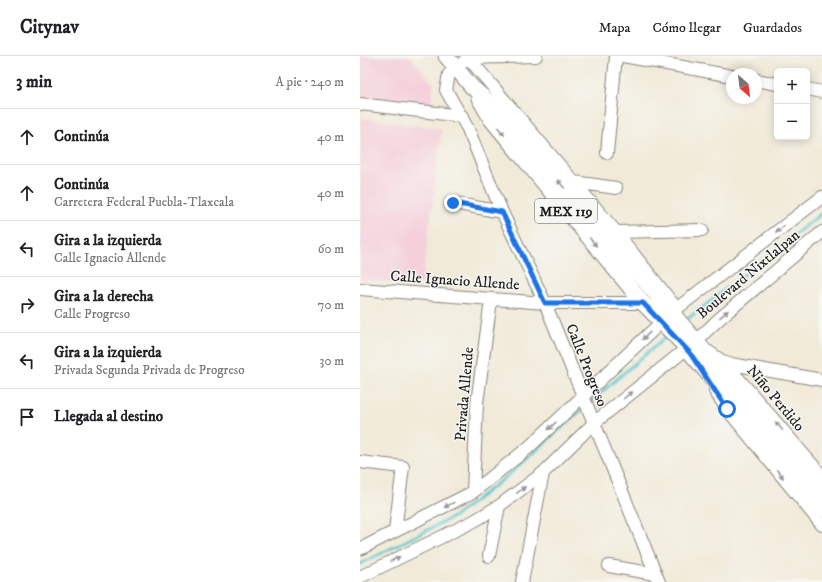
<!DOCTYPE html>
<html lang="es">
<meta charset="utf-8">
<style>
body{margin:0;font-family:"IM FELL DW Pica",serif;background:#f2f2f2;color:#202124}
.controls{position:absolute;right:12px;top:12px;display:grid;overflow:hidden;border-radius:6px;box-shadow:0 2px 10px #0003}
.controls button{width:36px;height:36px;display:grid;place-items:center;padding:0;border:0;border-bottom:1px solid #e0e0e0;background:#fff;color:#202124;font:20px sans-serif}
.compass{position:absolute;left:366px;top:12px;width:36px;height:36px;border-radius:50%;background:#fff;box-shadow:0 2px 10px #0003;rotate:152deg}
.stop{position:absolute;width:12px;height:12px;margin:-9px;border:3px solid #1a73e8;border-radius:50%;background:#fff}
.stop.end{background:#1a73e8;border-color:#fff;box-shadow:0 1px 4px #0008}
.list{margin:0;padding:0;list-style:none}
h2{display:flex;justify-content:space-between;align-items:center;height:52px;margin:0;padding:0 16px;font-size:17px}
h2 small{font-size:13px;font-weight:400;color:#757577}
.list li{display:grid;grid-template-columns:26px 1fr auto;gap:12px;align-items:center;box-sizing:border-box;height:56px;padding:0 16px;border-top:1px solid #e0e0e0}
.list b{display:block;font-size:15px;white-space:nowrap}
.list p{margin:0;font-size:13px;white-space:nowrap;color:#757577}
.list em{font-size:13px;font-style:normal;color:#757577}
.icon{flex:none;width:22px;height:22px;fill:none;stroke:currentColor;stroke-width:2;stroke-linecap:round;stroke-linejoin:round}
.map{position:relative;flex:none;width:462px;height:526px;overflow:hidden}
header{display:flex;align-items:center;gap:24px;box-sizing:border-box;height:56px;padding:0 20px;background:#fff;border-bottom:1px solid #e0e0e0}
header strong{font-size:19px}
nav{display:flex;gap:22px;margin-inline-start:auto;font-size:14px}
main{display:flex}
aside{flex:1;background:#fff}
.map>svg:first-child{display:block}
.built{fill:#f5cfd9}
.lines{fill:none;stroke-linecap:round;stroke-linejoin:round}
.stream{stroke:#56c3ce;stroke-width:3}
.minor-casing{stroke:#86837a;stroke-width:14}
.major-casing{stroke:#86837a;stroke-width:17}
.minor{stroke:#fff;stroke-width:12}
.major{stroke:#fff;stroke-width:15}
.oneway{fill:#999}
.route{stroke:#1a73e8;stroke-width:5}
.labels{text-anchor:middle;stroke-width:3;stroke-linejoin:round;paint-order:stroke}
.shield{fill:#f6f6f2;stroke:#5d5d5c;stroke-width:1}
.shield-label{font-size:14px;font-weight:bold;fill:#1c1c1c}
.street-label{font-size:15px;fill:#1c1c1c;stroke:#f6f6f2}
</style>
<header>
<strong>Citynav</strong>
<nav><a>Mapa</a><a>Cómo llegar</a><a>Guardados</a></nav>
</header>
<main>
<aside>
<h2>3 min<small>A pie · 240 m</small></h2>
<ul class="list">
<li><svg class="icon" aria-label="ahead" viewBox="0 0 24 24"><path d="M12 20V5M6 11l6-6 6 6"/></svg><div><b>Continúa</b></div><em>40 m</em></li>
<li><svg class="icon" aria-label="ahead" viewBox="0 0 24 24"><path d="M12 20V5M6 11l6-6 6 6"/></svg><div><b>Continúa</b><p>Carretera Federal Puebla-Tlaxcala</p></div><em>40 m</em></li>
<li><svg class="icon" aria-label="left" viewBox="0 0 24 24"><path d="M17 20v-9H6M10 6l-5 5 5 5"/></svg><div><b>Gira a la izquierda</b><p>Calle Ignacio Allende</p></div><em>60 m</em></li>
<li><svg class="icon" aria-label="right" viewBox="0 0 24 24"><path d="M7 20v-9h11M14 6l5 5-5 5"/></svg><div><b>Gira a la derecha</b><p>Calle Progreso</p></div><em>70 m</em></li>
<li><svg class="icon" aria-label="left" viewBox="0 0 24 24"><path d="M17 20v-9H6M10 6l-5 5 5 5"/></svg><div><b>Gira a la izquierda</b><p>Privada Segunda Privada de Progreso</p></div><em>30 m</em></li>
<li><svg class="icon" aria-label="arrive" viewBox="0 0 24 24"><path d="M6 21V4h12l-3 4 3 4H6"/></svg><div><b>Llegada al destino</b></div></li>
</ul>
</aside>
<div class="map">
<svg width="462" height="526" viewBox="0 0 462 526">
<rect width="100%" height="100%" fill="#f6f6f2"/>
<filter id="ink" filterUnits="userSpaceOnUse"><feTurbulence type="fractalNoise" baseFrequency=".025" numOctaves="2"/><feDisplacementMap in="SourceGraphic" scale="8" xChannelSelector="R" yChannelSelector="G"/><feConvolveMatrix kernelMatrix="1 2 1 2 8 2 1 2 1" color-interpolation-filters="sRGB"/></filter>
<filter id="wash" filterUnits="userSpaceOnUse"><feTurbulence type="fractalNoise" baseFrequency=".012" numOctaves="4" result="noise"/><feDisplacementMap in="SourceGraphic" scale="16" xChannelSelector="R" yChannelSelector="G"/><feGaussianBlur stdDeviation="0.9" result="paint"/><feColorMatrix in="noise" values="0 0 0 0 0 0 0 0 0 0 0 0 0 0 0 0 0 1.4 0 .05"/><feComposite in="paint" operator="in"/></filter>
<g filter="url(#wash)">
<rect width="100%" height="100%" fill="#f1ead8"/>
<!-- built -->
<path class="built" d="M0,0H50L73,28L71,48L0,39Z
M0,62L82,73L62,228L0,224Z"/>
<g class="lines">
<!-- stream -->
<path class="stream" d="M325,265L462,157
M229,347L308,279
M0,508L95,460L151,417L225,351"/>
</g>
</g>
<g filter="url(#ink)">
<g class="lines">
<defs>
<path id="minor" d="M107,0L256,176L317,253
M263,0L372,20
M104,5L110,2L176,0
M89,18L86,34L108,73L142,156L185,247L299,526
M396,24L417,28
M447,33L462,36
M0,48L102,60
M247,97L256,0
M214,126L256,132
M93,147L142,156
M256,176L342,174
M0,233L185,247H283
M349,296L365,307L462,420
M365,307L462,324
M355,335L367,353L462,469
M0,406L43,411L35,475
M113,436L117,347L131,244
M0,493L113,436L168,392L311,257L462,141
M129,500L139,450
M249,510L295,518
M0,521L114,465L139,450L183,417L234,367L336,285L359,263L462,176
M162,526L183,417"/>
<path id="major" d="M86,0L112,31L138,54L336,285L462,436
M119,42L131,63L283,247L323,288L462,453"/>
</defs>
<!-- minor casing -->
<use href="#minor" class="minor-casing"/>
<!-- major casing -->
<use href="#major" class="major-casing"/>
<!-- minor -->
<use href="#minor" class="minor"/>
<!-- major -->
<use href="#major" class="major"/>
</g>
<!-- one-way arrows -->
<defs><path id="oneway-solid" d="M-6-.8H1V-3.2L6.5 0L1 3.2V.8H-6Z"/></defs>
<g class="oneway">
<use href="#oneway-solid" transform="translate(141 75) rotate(50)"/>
<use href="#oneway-solid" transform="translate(201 128) rotate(-130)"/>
<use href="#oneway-solid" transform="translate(420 173) rotate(142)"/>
<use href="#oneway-solid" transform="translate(233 186) rotate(50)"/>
<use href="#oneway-solid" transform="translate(364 258) rotate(-40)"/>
<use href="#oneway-solid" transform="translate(286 280) rotate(137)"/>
<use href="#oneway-solid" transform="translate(268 339) rotate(-39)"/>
<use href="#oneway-solid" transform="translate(192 370) rotate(136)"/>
<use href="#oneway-solid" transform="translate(419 370) rotate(-130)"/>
<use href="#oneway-solid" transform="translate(420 418) rotate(51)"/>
<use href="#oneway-solid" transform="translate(161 434) rotate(-37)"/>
<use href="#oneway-solid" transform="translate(89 449) rotate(153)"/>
<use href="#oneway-solid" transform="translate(35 503) rotate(-26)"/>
</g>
</g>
<g class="lines" filter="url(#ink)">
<!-- route -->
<path class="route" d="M93,147L142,156L185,247H283L330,297L367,353"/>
</g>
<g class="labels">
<!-- shield labels -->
<rect class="shield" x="175" y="143" width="62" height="24" rx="3"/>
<g class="shield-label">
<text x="206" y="160">MEX 119</text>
</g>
<!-- street labels -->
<g class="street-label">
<text transform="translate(388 218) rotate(-40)" y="5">Boulevard Nixtlalpan</text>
<text transform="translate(95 224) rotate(4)" y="5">Calle Ignacio Allende</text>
<text transform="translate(227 309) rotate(68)" y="5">Calle Progreso</text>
<text transform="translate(104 338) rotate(-85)" y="5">Privada Allende</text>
<text transform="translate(416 342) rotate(50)" y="5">Niño Perdido</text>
</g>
</g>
</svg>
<div class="controls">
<button>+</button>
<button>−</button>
</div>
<svg class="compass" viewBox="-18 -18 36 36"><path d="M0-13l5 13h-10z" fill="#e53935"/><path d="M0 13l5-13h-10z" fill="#757577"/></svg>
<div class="stop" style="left:367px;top:353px"></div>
<div class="stop end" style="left:93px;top:147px"></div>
</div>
</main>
